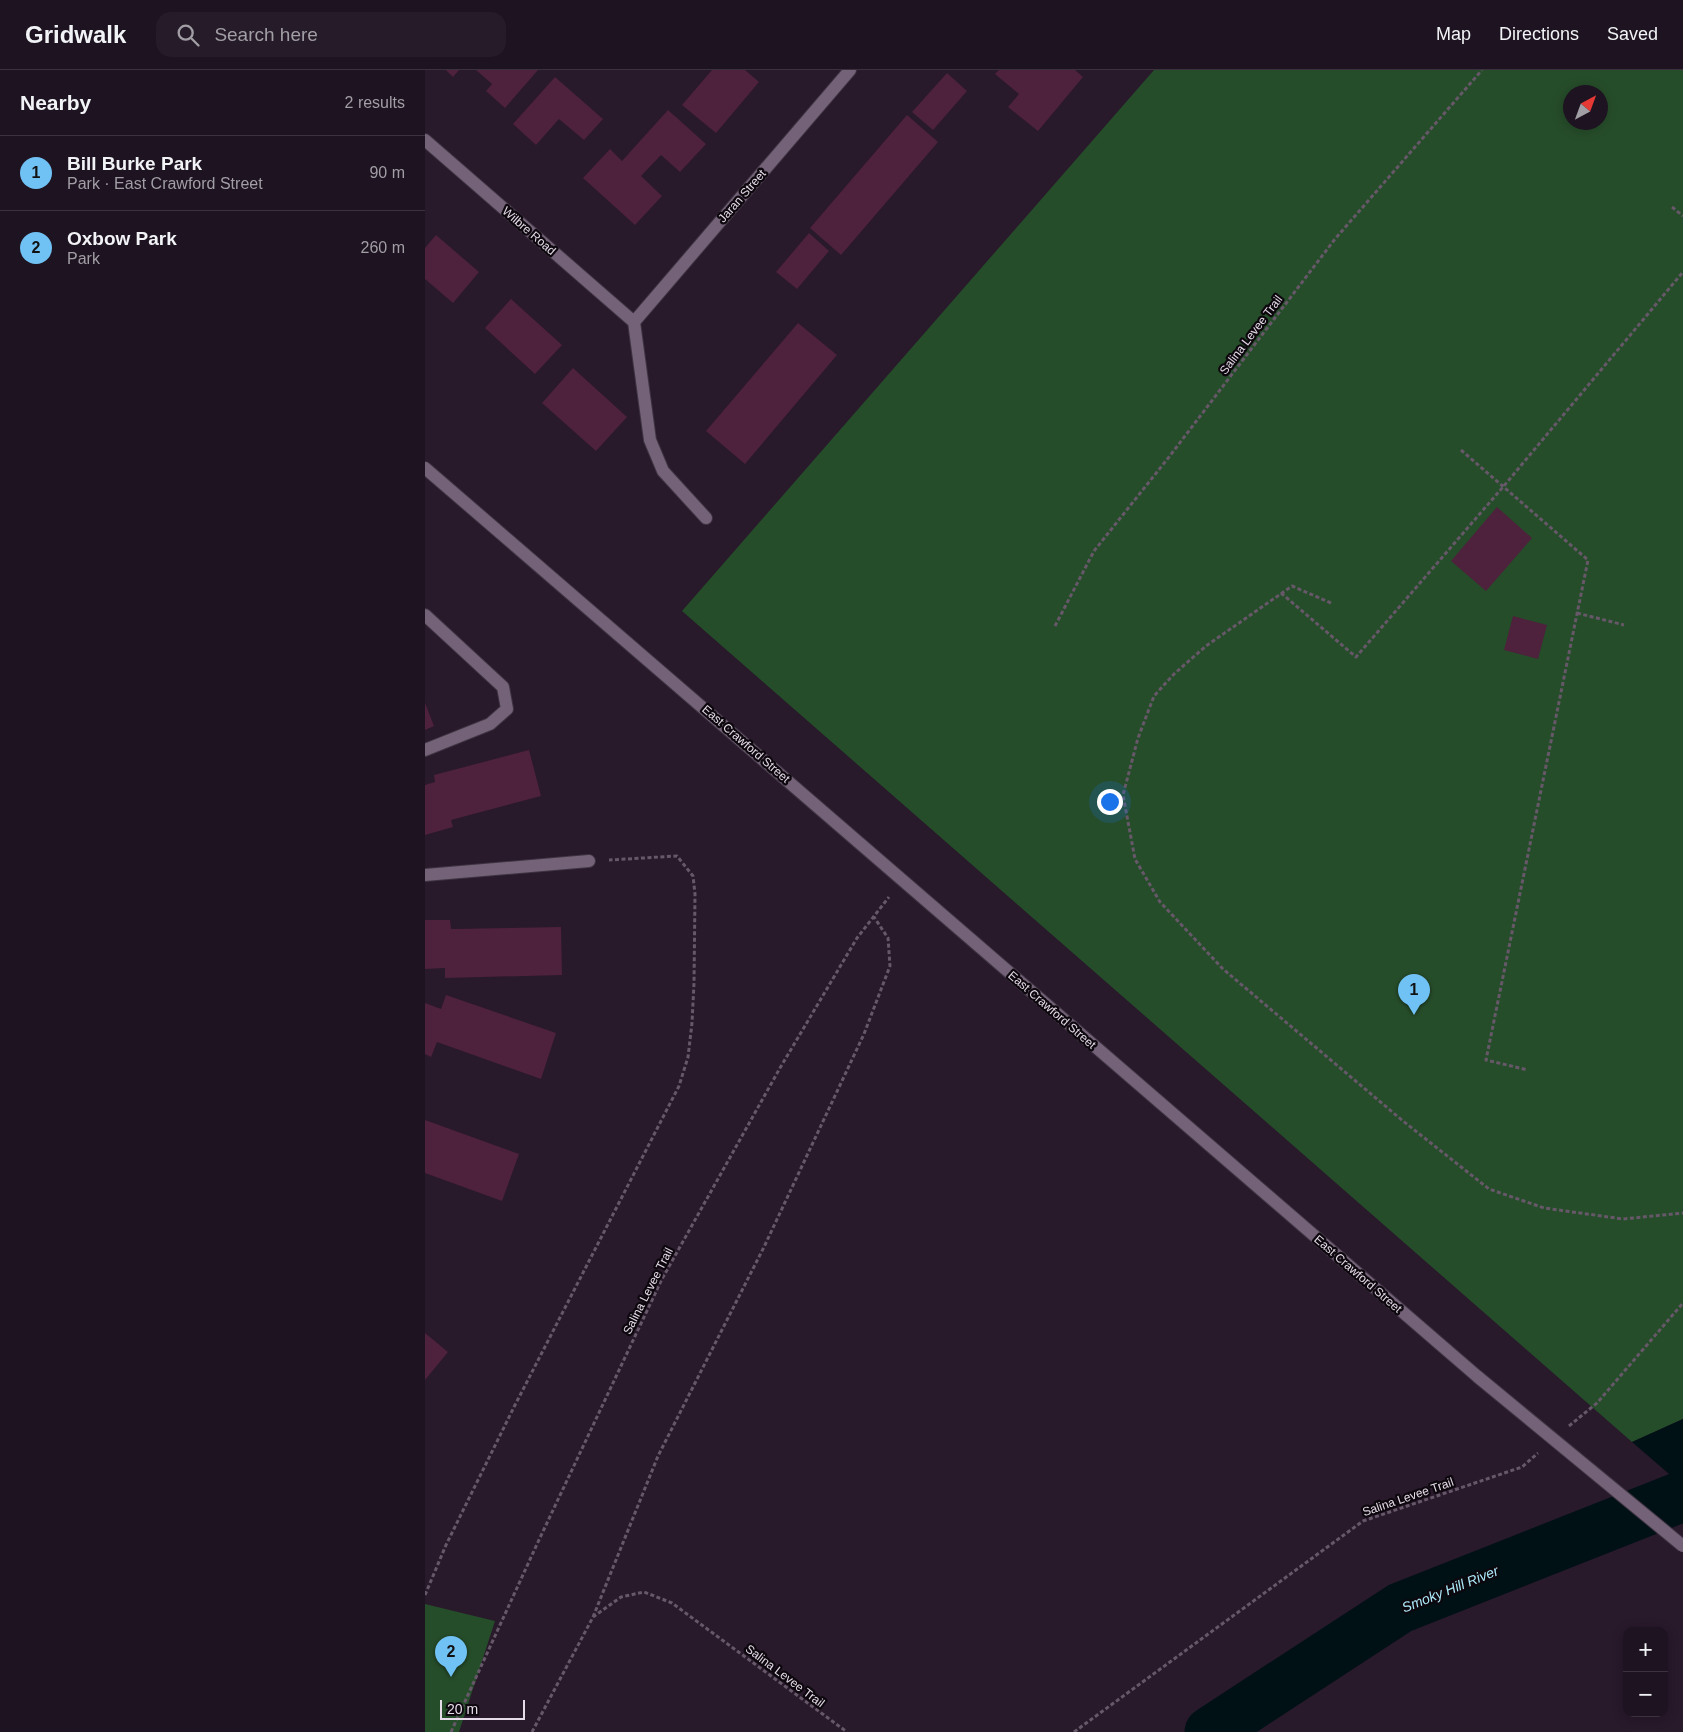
<!DOCTYPE html>
<meta charset="utf-8">
<style>
body{margin:0;font-family:Arial,sans-serif;background:#261c29;color:#f1f3f6}
.controls{position:absolute;right:15px;bottom:15px;display:grid;overflow:hidden;border-radius:10px;box-shadow:0 2px 12px #0003}
.controls button{width:45px;height:45px;display:grid;place-items:center;padding:0;border:0;border-bottom:1px solid #3c323e;background:#1e1320;color:#f1f3f6;font:25px sans-serif}
.compass{position:absolute;left:1138px;top:15px;width:45px;height:45px;border-radius:50%;background:#1e1320;box-shadow:0 2px 12px #0003;rotate:41deg}
.scale{position:absolute;left:15px;bottom:12px;width:85px;box-sizing:border-box;padding-left:5px;border:2px solid #e6dce9;border-top:0;font-size:14px;line-height:18px;white-space:nowrap;color:#e6dce9;-webkit-text-stroke:4px #0d070e;paint-order:stroke}
.you{position:absolute;left:684px;top:731px;width:18px;height:18px;margin:-12px;border:4px solid #fff;border-radius:50%;background:#1a73e8;box-shadow:0 0 0 8px #1a73e833}
.badge{display:grid;place-items:center;width:32px;height:32px;border-radius:50%;background:#70c1f4;color:#111;font-size:16px;font-weight:700}
.pin{position:absolute;translate:-50% -41px;filter:drop-shadow(0 1px 2px #0008)}
.pin::after{content:'';position:absolute;top:26px;width:18px;height:15px;background:inherit;clip-path:polygon(0 0,100% 0,50% 100%)}
.list{margin:0;padding:0;list-style:none}
h2{display:flex;justify-content:space-between;align-items:center;height:65px;margin:0;padding:0 20px;font-size:21px}
h2 small{font-size:16px;font-weight:400;color:#a19ea5}
.list li{display:grid;grid-template-columns:32px 1fr auto;gap:15px;align-items:center;box-sizing:border-box;height:75px;padding:0 20px;border-top:1px solid #3c323e}
.list b{display:block;font-size:19px;white-space:nowrap}
.list p{margin:0;font-size:16px;white-space:nowrap;color:#a19ea5}
.list em{font-size:16px;font-style:normal;color:#a19ea5}
.icon{flex:none;width:28px;height:28px;fill:none;stroke:currentColor;stroke-width:2;stroke-linecap:round;stroke-linejoin:round}
.map{position:relative;flex:none;width:1258px;height:1662px;overflow:hidden}
header{display:flex;align-items:center;gap:30px;box-sizing:border-box;height:70px;padding:0 25px;background:#1e1320;border-bottom:1px solid #3c323e}
header strong{font-size:24px}
nav{display:flex;gap:28px;margin-inline-start:auto;font-size:18px}
.search{width:350px;height:45px;background:#261c29;display:flex;align-items:center;gap:12px;box-sizing:border-box;padding:0 18px;border-radius:15px;color:#a19ea5;font-size:19px}
main{display:flex}
aside{flex:1;background:#1e1320}
.map>svg:first-child{display:block}
.green{fill:#264d2a;fill-rule:evenodd}
.water{fill:#001116}
.lines{fill:none;stroke-linecap:round;stroke-linejoin:round}
.river{stroke:#001116;stroke-width:51}
.building{fill:#4e213c}
.minor-casing{stroke:#3f3442;stroke-width:14}
.path{stroke:#665869;stroke-width:3;stroke-dasharray:4 2.5;stroke-linecap:butt}
.minor{stroke:#746278;stroke-width:12}
.minor-bridge-casing{stroke:#3f3442;stroke-width:14;stroke-linecap:butt}
.minor-bridge{stroke:#746278;stroke-width:12}
.labels{text-anchor:middle;stroke-width:4.5;stroke-linejoin:round;paint-order:stroke}
.street-label{font-size:12px;fill:#e6dce9;stroke:#0d070e}
.water-label{font-size:14px;font-style:italic;fill:#abe8f7;stroke:#0d070e}
</style>
<header>
<strong>Gridwalk</strong>
<div class="search"><svg class="icon" aria-label="search" viewBox="0 0 24 24"><circle cx="10" cy="10" r="6"/><path d="M15 15l6 6"/></svg>Search here</div>
<nav><a>Map</a><a>Directions</a><a>Saved</a></nav>
</header>
<main>
<aside>
<h2>Nearby<small>2 results</small></h2>
<ul class="list">
<li><span class="badge">1</span><div><b>Bill Burke Park</b><p>Park · East Crawford Street</p></div><em>90 m</em></li>
<li><span class="badge">2</span><div><b>Oxbow Park</b><p>Park</p></div><em>260 m</em></li>
</ul>
</aside>
<div class="map">
<svg width="1258" height="1662" viewBox="0 0 1258 1662">
<rect width="100%" height="100%" fill="#28192b"/>
<!-- green -->
<path class="green" d="M729,0H1258V1349L1207,1372L257,541ZM1146,22H1176V52H1146Z
M0,1534L70,1551L34,1662H0Z"/>
<!-- water -->
<path class="water" d="M1258,1349V1416L1207,1372Z"/>
<g class="lines">
<!-- river -->
<path class="river" d="M785,1662L975,1538L1258,1426"/>
</g>
<!-- building -->
<path class="building" d="M21,0H34L28,7Z
M51,0H113L80,38L61,21L67,14Z
M287,0H320L334,12L291,63L257,35Z
M574,0H650L658,7L613,61L583,37L594,24L570,4Z
M522,3L542,21L508,60L487,42Z
M130,7L178,49L159,70L134,49L111,75L88,54Z
M243,40L281,74L255,102L236,85L216,106L237,126L210,155L158,108L185,79L197,91Z
M482,45L513,72L416,185L385,158Z
M384,163L404,181L372,219L351,202Z
M11,165L54,202L28,233L0,209V178Z
M86,229L137,275L110,304L60,258Z
M373,253L412,285L320,394L281,361Z
M148,298L202,347L171,381L117,333Z
M1072,437L1107,468L1061,521L1026,491Z
M1088,546L1122,555L1113,589L1079,580Z
M0,633L9,656L0,660Z
M104,680L116,726L26,750L28,757L0,765V715L10,712L9,705Z
M0,850H25L26,859L136,857L137,905L20,908V898L0,899Z
M21,925L131,963L116,1009L12,972L6,987L0,984V933L16,939Z
M0,1050L94,1084L77,1131L0,1103Z
M0,1263L23,1282L0,1310Z"/>
<g class="lines">
<defs>
<path id="minor" d="M0,70L209,252
M209,252L425,0
M209,252L225,370L238,401L281,448
M0,398L1053,1307
M0,545L78,617L82,639L65,654L0,680
M0,805L164,791"/>
</defs>
<!-- minor casing -->
<use href="#minor" class="minor-casing"/>
<!-- path -->
<path class="path" d="M1247,137L1258,146
M1036,380L1163,490L1061,990L1103,1000
M856,523L931,587L1078,417L1258,202
M906,533L867,516L781,576L749,604L729,626L713,668L698,725L710,789L735,832L798,899L978,1051L1064,1119L1119,1138L1198,1149L1258,1143
M1152,543L1199,555
M630,556L669,481L744,387L910,169L1057,0
M1144,1356L1172,1333L1258,1233
M0,1525L21,1475L89,1337L254,1016L263,987L267,953L269,913L270,824L268,806L252,786L184,790
M168,1547L233,1386L339,1177L439,964L465,896L463,868L449,847
M26,1662L113,1472L237,1209L355,998L432,868L464,827
M107,1662L168,1547L196,1527L219,1522L247,1533L422,1662
M649,1662L938,1451L1097,1397L1113,1383"/>
<!-- minor -->
<use href="#minor" class="minor"/>
<defs>
<path id="minor-bridge" d="M1053,1307L1258,1476"/>
</defs>
<!-- minor-bridge casing -->
<use href="#minor-bridge" class="minor-bridge-casing"/>
<!-- minor-bridge -->
<use href="#minor-bridge" class="minor-bridge"/>
</g>
<g class="labels">
<!-- street labels -->
<g class="street-label">
<text transform="translate(317 126) rotate(-49)" y="4">Jaran Street</text>
<text transform="translate(104 161) rotate(41)" y="4">Wilbre Road</text>
<text transform="translate(826 265) rotate(-53)" y="4">Salina Levee Trail</text>
<text transform="translate(321 674) rotate(41)" y="4">East Crawford Street</text>
<text transform="translate(627 940) rotate(41)" y="4">East Crawford Street</text>
<text transform="translate(933 1204) rotate(41)" y="4">East Crawford Street</text>
<text transform="translate(223 1221) rotate(-63)" y="4">Salina Levee Trail</text>
<text transform="translate(983 1427) rotate(-19)" y="4">Salina Levee Trail</text>
<text transform="translate(360 1606) rotate(37)" y="4">Salina Levee Trail</text>
</g>
<!-- water labels -->
<g class="water-label">
<text transform="translate(1025 1519) rotate(-22)" y="5">Smoky Hill River</text>
</g>
</g>
</svg>
<div class="controls">
<button>+</button>
<button>−</button>
</div>
<svg class="compass" viewBox="-18 -18 36 36"><path d="M0-13l5 13h-10z" fill="#e53935"/><path d="M0 13l5-13h-10z" fill="#a19ea5"/></svg>
<div class="scale">20 m</div>
<div class="you"></div>
<div class="pin badge" style="left:989px;top:945px">1</div>
<div class="pin badge" style="left:26px;top:1607px">2</div>
</div>
</main>
